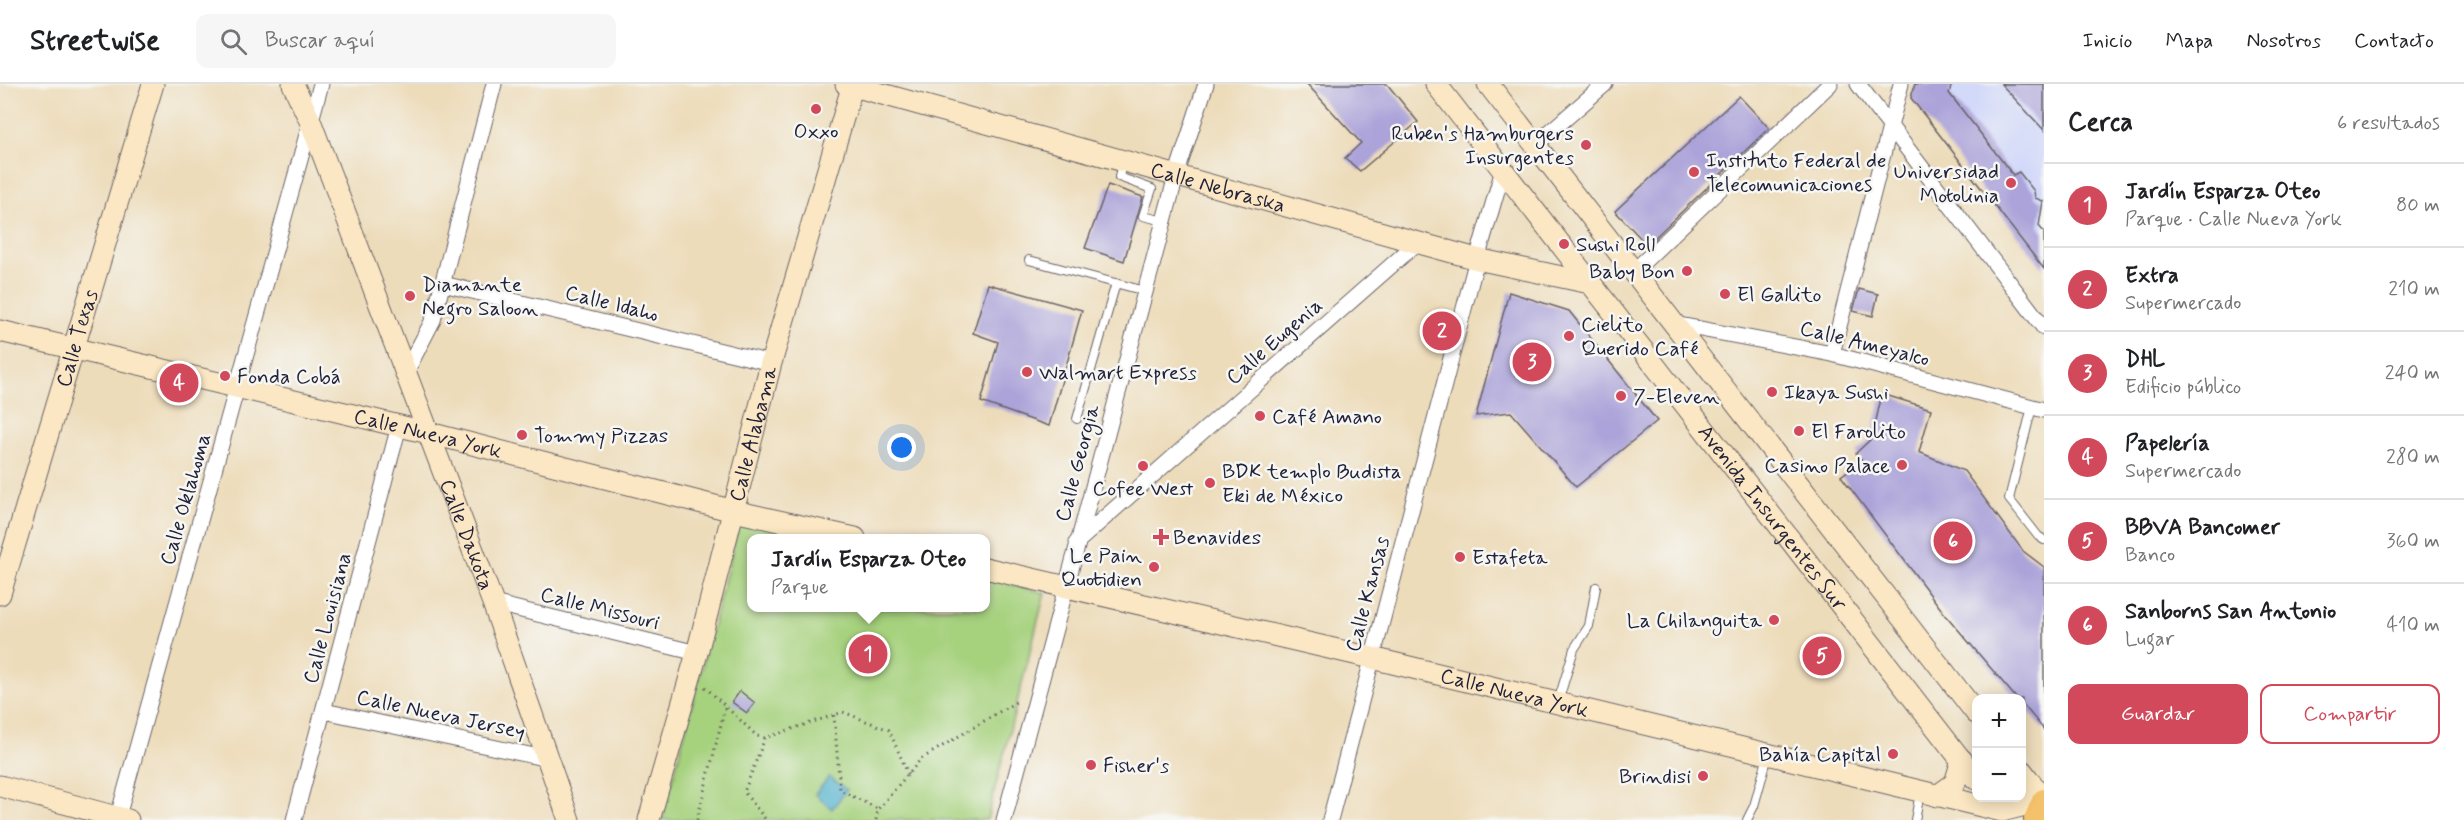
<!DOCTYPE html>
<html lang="es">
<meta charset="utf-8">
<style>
body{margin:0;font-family:Mynerve,sans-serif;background:#f6f6f6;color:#202124}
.controls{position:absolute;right:18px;bottom:18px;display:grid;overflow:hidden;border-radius:12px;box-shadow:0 3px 15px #0003}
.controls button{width:54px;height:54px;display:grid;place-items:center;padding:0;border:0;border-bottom:2px solid #e0e0e0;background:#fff;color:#202124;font:30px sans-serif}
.you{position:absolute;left:902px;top:364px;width:21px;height:21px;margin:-15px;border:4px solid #fff;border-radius:50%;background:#1a73e8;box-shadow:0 0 0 9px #1a73e833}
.badge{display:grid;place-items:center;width:39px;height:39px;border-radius:50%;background:#d1495b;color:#fff;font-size:20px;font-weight:700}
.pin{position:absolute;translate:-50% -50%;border:3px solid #fff;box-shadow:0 2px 6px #0006}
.popup{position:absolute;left:747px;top:450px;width:243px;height:78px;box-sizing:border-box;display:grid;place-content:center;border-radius:12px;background:#fff;filter:drop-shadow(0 2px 4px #0005);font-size:20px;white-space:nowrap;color:#757577}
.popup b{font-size:22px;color:#202124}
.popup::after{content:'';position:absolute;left:50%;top:100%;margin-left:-12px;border:12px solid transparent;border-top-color:#fff}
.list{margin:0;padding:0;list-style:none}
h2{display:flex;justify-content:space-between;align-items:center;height:78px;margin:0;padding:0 24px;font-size:26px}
h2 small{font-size:20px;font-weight:400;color:#757577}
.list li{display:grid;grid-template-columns:39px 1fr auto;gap:18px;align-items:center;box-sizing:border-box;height:84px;padding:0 24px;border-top:2px solid #e0e0e0}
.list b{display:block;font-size:22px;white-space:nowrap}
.list p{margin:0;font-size:20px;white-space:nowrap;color:#757577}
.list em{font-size:20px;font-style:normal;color:#757577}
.actions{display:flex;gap:12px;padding:18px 24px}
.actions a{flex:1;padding:14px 0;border:2px solid #d1495b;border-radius:12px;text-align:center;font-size:21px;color:#d1495b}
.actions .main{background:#d1495b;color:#fff}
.icon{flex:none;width:33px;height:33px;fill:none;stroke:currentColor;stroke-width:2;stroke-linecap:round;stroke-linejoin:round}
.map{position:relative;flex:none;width:2044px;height:736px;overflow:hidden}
header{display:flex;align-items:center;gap:36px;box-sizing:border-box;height:84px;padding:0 30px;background:#fff;border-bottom:2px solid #e0e0e0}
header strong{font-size:28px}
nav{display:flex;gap:33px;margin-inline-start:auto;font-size:21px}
.search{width:420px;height:54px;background:#f6f6f6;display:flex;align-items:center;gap:15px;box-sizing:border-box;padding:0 21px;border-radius:12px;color:#757577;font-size:22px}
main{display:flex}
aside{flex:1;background:#fff}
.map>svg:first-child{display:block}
.built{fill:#d3d9f9}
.green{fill:#a6d17d;stroke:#647a5c;stroke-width:1.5}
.water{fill:#4eb0cd;stroke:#386984;stroke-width:1.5}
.building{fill:#aba3d9}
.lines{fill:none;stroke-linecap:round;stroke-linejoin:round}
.lane-casing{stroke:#696367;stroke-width:10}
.street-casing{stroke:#696367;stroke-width:17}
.secondary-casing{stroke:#696367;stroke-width:23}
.primary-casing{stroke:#696367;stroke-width:26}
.path{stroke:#696367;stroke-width:3;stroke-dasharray:1.5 4.5;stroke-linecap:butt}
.lane{stroke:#fff;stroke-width:8}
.street{stroke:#fff;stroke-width:15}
.secondary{stroke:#fbe7c3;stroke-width:21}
.primary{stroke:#f4c26a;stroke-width:24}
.poi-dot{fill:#d1495b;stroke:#f6f6f2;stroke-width:2}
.labels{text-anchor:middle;stroke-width:5;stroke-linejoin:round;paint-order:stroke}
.poi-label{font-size:21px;fill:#22223b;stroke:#f6f6f2;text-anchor:start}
.street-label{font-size:21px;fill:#22223b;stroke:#f6f6f2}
</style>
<header>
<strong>Streetwise</strong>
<div class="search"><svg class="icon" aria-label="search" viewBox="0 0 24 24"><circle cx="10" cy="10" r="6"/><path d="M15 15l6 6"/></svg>Buscar aquí</div>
<nav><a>Inicio</a><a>Mapa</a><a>Nosotros</a><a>Contacto</a></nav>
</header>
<main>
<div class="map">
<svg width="2044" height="736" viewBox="0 0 2044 736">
<rect width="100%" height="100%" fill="#f6f6f2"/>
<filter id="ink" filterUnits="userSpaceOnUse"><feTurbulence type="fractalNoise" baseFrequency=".0167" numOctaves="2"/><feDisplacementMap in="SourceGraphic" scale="12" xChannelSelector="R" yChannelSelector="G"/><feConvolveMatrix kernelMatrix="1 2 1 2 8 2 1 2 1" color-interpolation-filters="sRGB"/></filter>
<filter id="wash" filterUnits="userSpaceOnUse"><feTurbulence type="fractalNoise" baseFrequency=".008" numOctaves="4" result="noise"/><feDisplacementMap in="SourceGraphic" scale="24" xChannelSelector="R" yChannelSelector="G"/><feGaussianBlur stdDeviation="1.35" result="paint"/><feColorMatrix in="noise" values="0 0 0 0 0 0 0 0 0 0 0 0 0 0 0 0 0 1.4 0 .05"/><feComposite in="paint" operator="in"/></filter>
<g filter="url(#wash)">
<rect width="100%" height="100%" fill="#eddcba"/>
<!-- built -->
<path class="built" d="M1915,0H2044V185L1911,14Z"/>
<!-- green -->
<path class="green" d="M742,429L838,454H751V524H985V494L1045,509L987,736H662Z"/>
<!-- water -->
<path class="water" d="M829,693L847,706L832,725L815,710Z"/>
<g id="blocks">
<!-- building -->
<path class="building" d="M1307,0H1387L1418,38L1360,87L1345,74L1361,59Z
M1915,0H1952L1949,9L2013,91L2019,88L2034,107L2035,114L2043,117L2039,142L2044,148V185L1911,14Z
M2001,0H2044V46Z
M1739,12L1769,44L1647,161L1615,127Z
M1108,101L1143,113L1124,177L1085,164Z
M988,200L1082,226L1049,342L981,318L998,258L973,249Z
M1859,205L1878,210L1873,232L1853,227Z
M1509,208L1569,227L1657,337L1576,403L1511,328L1476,332Z
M1882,310L1931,325L1919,368L1964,387L2023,467L2044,483V646L2022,619V615H2017L1944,529L1841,392L1862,376L1856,369L1872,354Z
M740,607L755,619L747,629L732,618Z"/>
</g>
</g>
<g filter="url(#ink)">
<use href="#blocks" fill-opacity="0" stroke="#696367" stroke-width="1.5"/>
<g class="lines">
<defs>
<path id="lane" d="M1122,78L1119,93L1152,105L1143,132L1164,137
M1029,176L1145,207
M2032,323L2009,415L2038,452L2044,456
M1077,335L1116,199
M1558,618L1574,565L1589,542L1596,503
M1747,736L1754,722L1768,672
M1915,736L1920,709"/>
<path id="street" d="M1858,0L2044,244
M1535,61L1605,0
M1634,187L1830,0
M443,200L771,279
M1674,240L1832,270L2044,326
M1832,270L1901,0
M405,290L433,236L494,0
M1077,458L1418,158
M493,519L697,569
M324,627L548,675
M117,736L321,0
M294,736L399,342
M1004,736L1176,92L1206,0
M1330,736L1477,175L1503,86"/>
<g id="secondary">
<path id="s1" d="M293,0L311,39L493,519L569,736"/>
<path id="s2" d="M846,0L1477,175L1590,199"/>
<path id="s3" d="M1436,0L1976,695"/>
<path d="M1488,0L1976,629"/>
<path id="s4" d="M0,247L429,349L734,427L855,454"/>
<path id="s5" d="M985,484L1372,574L2002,727L2044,716"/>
<path id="s6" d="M0,510L153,0"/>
<path d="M2022,687L2044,716"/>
<path d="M0,702L128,736"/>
<path d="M1937,712L1955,699L1962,676"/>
<path id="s7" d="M649,736L697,569L771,279L853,0"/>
</g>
<path id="primary" d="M2036,736L2044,717"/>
</defs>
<!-- lane casing -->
<use href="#lane" class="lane-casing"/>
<!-- street casing -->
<use href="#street" class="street-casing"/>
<!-- secondary casing -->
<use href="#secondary" class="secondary-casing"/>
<!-- primary casing -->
<use href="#primary" class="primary-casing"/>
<!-- path -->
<path class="path" d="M705,603L757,652L765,654L843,628L889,646L908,690
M834,631L840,706L878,725
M765,654L744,708L766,736
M697,736L726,620
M876,736L878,725L921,675L1019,616"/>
<!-- lane -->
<use href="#lane" class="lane"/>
<!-- street -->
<use href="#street" class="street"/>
<!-- secondary -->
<use href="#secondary" class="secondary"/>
<!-- primary -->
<use href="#primary" class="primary"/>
</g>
</g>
<!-- markers -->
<g class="poi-dot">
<circle cx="816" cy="25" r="6"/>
<circle cx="1586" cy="61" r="6"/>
<circle cx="1694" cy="88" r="6"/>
<circle cx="2011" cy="99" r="6"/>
<circle cx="1564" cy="160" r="6"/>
<circle cx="1687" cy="187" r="6"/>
<circle cx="1725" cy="210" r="6"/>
<circle cx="410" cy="212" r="6"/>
<circle cx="1569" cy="252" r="6"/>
<circle cx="1027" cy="288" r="6"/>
<circle cx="225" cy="292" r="6"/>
<circle cx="1772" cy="308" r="6"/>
<circle cx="1621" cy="312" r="6"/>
<circle cx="1260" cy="332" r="6"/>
<circle cx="1799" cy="347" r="6"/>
<circle cx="522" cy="351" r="6"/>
<circle cx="1902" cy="381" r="6"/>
<circle cx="1143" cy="382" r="6"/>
<circle cx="1210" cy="399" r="6"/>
<path d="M1158 444h6v6h6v6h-6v6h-6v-6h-6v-6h6z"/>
<circle cx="1460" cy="473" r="6"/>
<circle cx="1154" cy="483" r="6"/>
<circle cx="1774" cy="536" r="6"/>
<circle cx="1893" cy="670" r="6"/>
<circle cx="1091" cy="681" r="6"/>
<circle cx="1703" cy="692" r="6"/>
</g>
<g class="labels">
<!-- poi labels -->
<g class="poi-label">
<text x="816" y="54" text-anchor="middle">Oxxo</text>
<text x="1574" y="56" text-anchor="end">Ruben's Hamburgers<tspan x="1574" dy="24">Insurgentes</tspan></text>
<text x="1706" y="83">Instituto Federal de<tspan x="1706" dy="24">Telecomunicaciones</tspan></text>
<text x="1999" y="94" text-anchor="end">Universidad<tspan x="1999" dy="24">Motolinia</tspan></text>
<text x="1576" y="167">Sushi Roll</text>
<text x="1675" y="194" text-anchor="end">Baby Bon</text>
<text x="422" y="207">Diamante<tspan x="422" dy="24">Negro Saloon</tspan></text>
<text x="1737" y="217">El Gallito</text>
<text x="1581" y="247">Cielito<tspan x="1581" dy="24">Querido Café</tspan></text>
<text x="1039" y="295">Walmart Express</text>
<text x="237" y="299">Fonda Cobá</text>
<text x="1784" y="315">Ikaya Sushi</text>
<text x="1633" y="319">7-Eleven</text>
<text x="1272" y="339">Café Amano</text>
<text x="1811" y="354">El Farolito</text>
<text x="534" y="358">Tommy Pizzas</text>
<text x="1890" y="388" text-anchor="end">Casino Palace</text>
<text x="1222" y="394">BDK templo Budista<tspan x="1222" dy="24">Eki de México</tspan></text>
<text x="1143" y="411" text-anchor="middle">Cofee West</text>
<text x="1173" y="460">Benavides</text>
<text x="1142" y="478" text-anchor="end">Le Pain<tspan x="1142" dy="24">Quotidien</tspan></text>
<text x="1472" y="480">Estafeta</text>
<text x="1762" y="543" text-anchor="end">La Chilanguita</text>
<text x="1881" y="677" text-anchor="end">Bahía Capital</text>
<text x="1103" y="688">Fisher's</text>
<text x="1691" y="699" text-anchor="end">Brindisi</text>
</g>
<!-- street labels -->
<g class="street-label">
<text dy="7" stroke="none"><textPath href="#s2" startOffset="386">Calle Nebraska</textPath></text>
<text transform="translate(612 219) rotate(14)" y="7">Calle Idaho</text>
<text dy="7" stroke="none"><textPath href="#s6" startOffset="267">Calle Texas</textPath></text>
<text transform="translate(1274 257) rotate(-41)" y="7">Calle Eugenia</text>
<text transform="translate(1865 259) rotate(14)" y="7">Calle Ameyalco</text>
<text dy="7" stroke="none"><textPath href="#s4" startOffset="440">Calle Nueva York</textPath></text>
<text dy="7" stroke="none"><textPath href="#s7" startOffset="400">Calle Alabama</textPath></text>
<text transform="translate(1077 379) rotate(-75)" y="7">Calle Georgia</text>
<text transform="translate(185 415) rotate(-74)" y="7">Calle Oklahoma</text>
<text dy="7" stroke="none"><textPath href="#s3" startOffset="549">Avenida Insurgentes Sur</textPath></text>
<text dy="7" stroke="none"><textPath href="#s1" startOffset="483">Calle Dakota</textPath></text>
<text transform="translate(1367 510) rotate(-75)" y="7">Calle Kansas</text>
<text transform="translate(600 524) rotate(14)" y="7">Calle Missouri</text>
<text transform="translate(327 534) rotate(-75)" y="7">Calle Louisiana</text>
<text dy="7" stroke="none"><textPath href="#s5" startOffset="544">Calle Nueva York</textPath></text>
<text transform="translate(441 630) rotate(12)" y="7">Calle Nueva Jersey</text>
</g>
</g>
</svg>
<div class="controls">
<button>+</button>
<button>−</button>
</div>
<div class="you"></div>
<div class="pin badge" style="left:868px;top:570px">1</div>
<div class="popup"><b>Jardín Esparza Oteo</b>Parque</div>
<div class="pin badge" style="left:1442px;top:247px">2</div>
<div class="pin badge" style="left:1532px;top:278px">3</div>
<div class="pin badge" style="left:179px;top:299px">4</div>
<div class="pin badge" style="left:1822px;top:572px">5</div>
<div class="pin badge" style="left:1953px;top:457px">6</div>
</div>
<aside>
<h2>Cerca<small>6 resultados</small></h2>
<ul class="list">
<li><span class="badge">1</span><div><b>Jardín Esparza Oteo</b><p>Parque · Calle Nueva York</p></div><em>80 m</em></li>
<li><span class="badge">2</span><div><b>Extra</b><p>Supermercado</p></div><em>210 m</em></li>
<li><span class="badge">3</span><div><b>DHL</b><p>Edificio público</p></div><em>240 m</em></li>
<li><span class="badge">4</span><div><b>Papelería</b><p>Supermercado</p></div><em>280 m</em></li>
<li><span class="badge">5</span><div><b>BBVA Bancomer</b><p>Banco</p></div><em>360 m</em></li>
<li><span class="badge">6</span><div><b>Sanborns San Antonio</b><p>Lugar</p></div><em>410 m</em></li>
</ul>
<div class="actions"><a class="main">Guardar</a><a>Compartir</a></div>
</aside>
</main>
